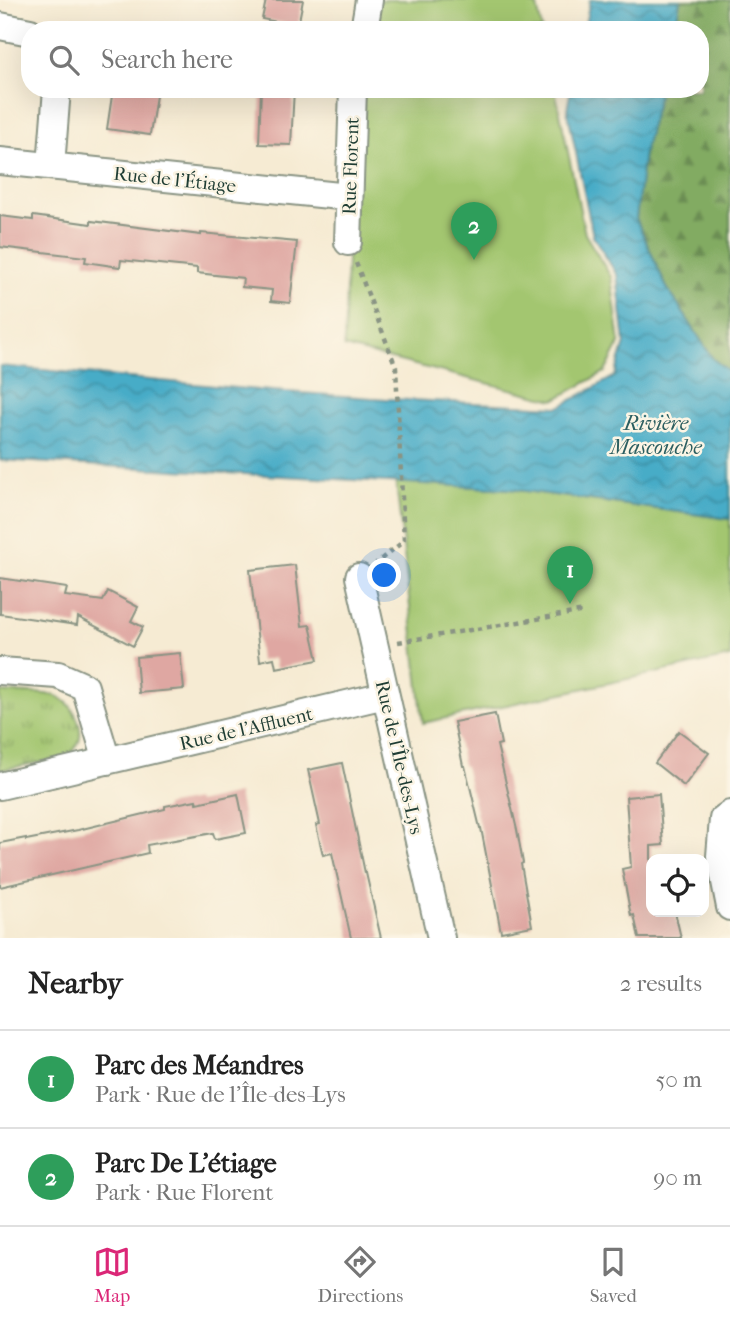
<!DOCTYPE html>
<meta charset="utf-8">
<style>
body{margin:0;font-family:"IM FELL French Canon",serif;background:#f2f2f2;color:#222}
.controls{position:absolute;right:21px;bottom:21px;display:grid;overflow:hidden;border-radius:14px;box-shadow:0 7px 28px #0002}
.controls button{width:63px;height:63px;display:grid;place-items:center;padding:0;border:0;border-bottom:2px solid #e0e0e0;background:#fff;color:#222;font:35px sans-serif}
.you{position:absolute;left:385px;top:576px;width:24px;height:24px;margin:-18px;border:5px solid #fff;border-radius:50%;background:#1a73e8;box-shadow:0 0 0 10px #1a73e833}
.badge{display:grid;place-items:center;width:46px;height:46px;border-radius:50%;background:#db2777;color:#fff;font-size:23px;font-weight:700}
.pin{position:absolute;translate:-50% -58px;filter:drop-shadow(0 2px 4px #0008)}
.pin::after{content:'';position:absolute;top:37px;width:24px;height:21px;background:inherit;clip-path:polygon(0 0,100% 0,50% 100%)}
.list{margin:0;padding:0;list-style:none}
h2{display:flex;justify-content:space-between;align-items:center;height:91px;margin:0;padding:0 28px;font-size:30px}
h2 small{font-size:23px;font-weight:400;color:#767676}
.list li{display:grid;grid-template-columns:46px 1fr auto;gap:21px;align-items:center;box-sizing:border-box;height:98px;padding:0 28px;border-top:2px solid #e0e0e0}
.list b{display:block;font-size:26px;white-space:nowrap}
.list p{margin:0;font-size:23px;white-space:nowrap;color:#767676}
.list em{font-size:23px;font-style:normal;color:#767676}
.icon{flex:none;width:38px;height:38px;fill:none;stroke:currentColor;stroke-width:2;stroke-linecap:round;stroke-linejoin:round}
.map{position:relative;flex:none;width:730px;height:938px;overflow:hidden}
.search{position:absolute;background:#fff;box-shadow:0 7px 28px #0002;left:21px;right:21px;top:21px;height:77px;display:flex;align-items:center;gap:18px;box-sizing:border-box;padding:0 24px;border-radius:28px;color:#767676;font-size:26px}
.sheet{height:287px;background:#fff}
nav{display:flex;justify-content:space-around;align-items:center;box-sizing:border-box;height:98px;border-top:2px solid #e0e0e0;background:#fff;font-size:19px;color:#767676}
nav a{display:grid;justify-items:center;gap:4px}
nav .on{color:#db2777}
.map>svg:first-child{display:block}
.grass{fill:url(#grass-tufts);stroke:#618252;stroke-width:2}
.forest{fill:url(#forest-firs);stroke:#50744b;stroke-width:2}
.green{fill:#a3c670;stroke:#618252;stroke-width:2}
.water{fill:url(#water-waves);stroke:#33747e;stroke-width:2}
.building{fill:#dfa7a2}
.lines{fill:none;stroke-linecap:round;stroke-linejoin:round}
.minor-casing{stroke:#8a9484;stroke-width:30}
.path{stroke:#8a9484;stroke-width:4.5;stroke-dasharray:5 5;stroke-linecap:butt}
.minor{stroke:#fff;stroke-width:26}
.labels{text-anchor:middle;stroke-width:5;stroke-linejoin:round;paint-order:stroke}
.street-label{font-size:19px;fill:#1f3d34;stroke:#fcf5e5}
.water-label{font-size:21px;font-style:italic;fill:#2b5e60;stroke:#fcf5e5}
</style>
<div class="map">
<svg width="730" height="938" viewBox="0 0 730 938">
<defs>
<pattern id="grass-tufts" width="24" height="20" patternUnits="userSpaceOnUse" patternTransform="scale(1.75)"><rect width="24" height="20" fill="#a3c670"/><path d="M3 7l-1-3M5 7V3M7 7l1-3M15 17l-1-3M17 17v-4M19 17l1-3" fill="none" stroke="#84a25d"/></pattern>
<pattern id="forest-firs" width="22" height="20" patternUnits="userSpaceOnUse" patternTransform="scale(1.75)"><rect width="22" height="20" fill="#82ab62"/><path d="M5 1l3.5 6h-7zM16 11l3.5 6h-7z" fill="#6a8c52"/></pattern>
<pattern id="water-waves" width="16" height="10" patternUnits="userSpaceOnUse" patternTransform="scale(1.75)"><rect width="16" height="10" fill="#47acc7"/><path d="M0 5q4-4 8 0t8 0" fill="none" stroke="#3b8da2"/></pattern>
</defs>
<rect width="100%" height="100%" fill="#fcf5e5"/>
<filter id="ink" filterUnits="userSpaceOnUse"><feTurbulence type="fractalNoise" baseFrequency=".0143" numOctaves="2"/><feDisplacementMap in="SourceGraphic" scale="14" xChannelSelector="R" yChannelSelector="G"/><feConvolveMatrix kernelMatrix="1 2 1 2 8 2 1 2 1" color-interpolation-filters="sRGB"/></filter>
<filter id="wash" filterUnits="userSpaceOnUse"><feTurbulence type="fractalNoise" baseFrequency=".00686" numOctaves="4" result="noise"/><feDisplacementMap in="SourceGraphic" scale="28" xChannelSelector="R" yChannelSelector="G"/><feGaussianBlur stdDeviation="1.57" result="paint"/><feColorMatrix in="noise" values="0 0 0 0 0 0 0 0 0 0 0 0 0 0 0 0 0 1.4 0 .05"/><feComposite in="paint" operator="in"/></filter>
<g filter="url(#wash)">
<rect width="100%" height="100%" fill="#f6ebd3"/>
<!-- grass -->
<path class="grass" d="M0,692C13,693 46,692 56,696C72,702 82,722 80,738C79,745 73,751 68,757L0,770Z"/>
<!-- forest -->
<path class="forest" d="M680,0H730V372L713,359L666,286L636,219L644,152L660,89H700V30H675Z"/>
<!-- green -->
<path class="green" d="M369,0H521L537,6L542,30H364Z
M353,89H555L585,234L611,277L620,343L605,372L554,400L344,347Z
M396,482L510,489L730,519V657L423,723Z"/>
<!-- water -->
<path class="water" d="M590,0H680L675,30H584Z
M571,89H660L644,152L636,219L666,286L713,359L730,372V519L510,489L0,460V366L258,390L387,399L559,407L615,376L625,343L617,275L593,236L567,109Z"/>
<g id="blocks">
<!-- building -->
<path class="building" d="M266,0H303L298,26L262,19Z
M113,89H157L150,135L107,129Z
M261,89H294L291,145L259,144Z
M0,216L33,220V216L91,224V221L201,235V233L212,234L297,242L290,303L271,301L272,290L242,287L243,278L197,273V268L121,260L120,267L85,262L86,257L0,247Z
M295,565L302,626L310,625L318,660L276,668L274,658L260,661L250,570Z
M0,578L67,588L65,596L103,601L108,591L138,607L131,621L143,627L133,646L78,617L77,625L0,614Z
M180,653L184,689L139,693L136,657Z
M495,714L501,744L497,745L517,830L523,863L521,864L532,926L501,932L481,828H480L465,766H463L454,722Z
M679,731L709,753L684,786L655,763Z
M342,763L365,873H366L381,938H351L332,853L323,855L316,825L320,824L308,770Z
M238,794L246,833L215,839L213,833L147,845L148,853L0,887V843L26,838V840L78,830L165,809V806L196,800L197,803Z
M659,794L663,845L651,846V912H675L681,938H639L634,915L631,916L622,869L631,867L626,797Z"/>
</g>
</g>
<g filter="url(#ink)">
<use href="#blocks" fill-opacity="0" stroke="#8a9484" stroke-width="2"/>
<g class="lines">
<defs>
<path id="minor" d="M0,26L30,32
M364,30L369,0
M0,161L349,197
M51,166L57,89
M348,242L353,89
M359,577L441,938
M0,671L58,675L85,687L107,761
M0,786L385,695
M730,814L723,819L720,856L730,907"/>
</defs>
<!-- minor casing -->
<use href="#minor" class="minor-casing"/>
<!-- path -->
<path class="path" d="M356,263L396,367L404,541L376,563
M398,642L585,611"/>
<!-- minor -->
<use href="#minor" class="minor"/>
</g>
</g>
<g class="labels">
<!-- street labels -->
<g class="street-label">
<text transform="translate(350 166) rotate(-88)" y="7">Rue Florent</text>
<text transform="translate(175 179) rotate(6)" y="7">Rue de l'Étiage</text>
<text transform="translate(246 728) rotate(-13)" y="7">Rue de l'Affluent</text>
<text transform="translate(400 757) rotate(77)" y="7">Rue de l'Île-des-Lys</text>
</g>
<!-- water labels -->
<g class="water-label">
<text x="656" y="430">Rivière<tspan x="656" dy="24">Mascouche</tspan></text>
</g>
</g>
</svg>
<div class="controls">
<button><svg class="icon" aria-label="locate" viewBox="0 0 24 24"><circle cx="12" cy="12" r="6"/><path d="M12 2v4M12 18v4M2 12h4M18 12h4"/></svg></button>
</div>
<div class="you"></div>
<div class="pin badge" style="left:570px;top:604px;background:#2e9e5b">1</div>
<div class="pin badge" style="left:474px;top:260px;background:#2e9e5b">2</div>
<div class="search"><svg class="icon" aria-label="search" viewBox="0 0 24 24"><circle cx="10" cy="10" r="6"/><path d="M15 15l6 6"/></svg>Search here</div>
</div>
<section class="sheet">
<h2>Nearby<small>2 results</small></h2>
<ul class="list">
<li><span class="badge" style="background:#2e9e5b">1</span><div><b>Parc des Méandres</b><p>Park · Rue de l'Île-des-Lys</p></div><em>50 m</em></li>
<li><span class="badge" style="background:#2e9e5b">2</span><div><b>Parc De L'étiage</b><p>Park · Rue Florent</p></div><em>90 m</em></li>
</ul>
</section>
<nav>
<a class="on"><svg class="icon" aria-label="map" viewBox="0 0 24 24"><path d="M3 6l6-2 6 2 6-2v14l-6 2-6-2-6 2zM9 4v14M15 6v14"/></svg>Map</a>
<a><svg class="icon" aria-label="directions" viewBox="0 0 24 24"><path d="M12 3l9 9-9 9-9-9zM9 14v-3h6M13 9l2 2-2 2"/></svg>Directions</a>
<a><svg class="icon" aria-label="saved" viewBox="0 0 24 24"><path d="M7 4h10v16l-5-4-5 4z"/></svg>Saved</a>
</nav>
